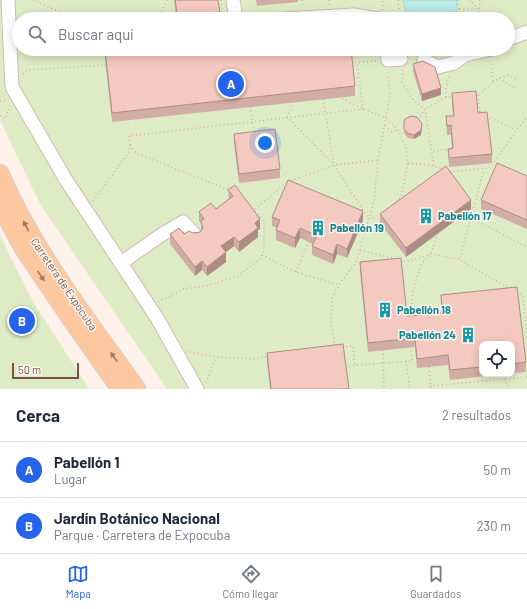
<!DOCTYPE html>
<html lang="es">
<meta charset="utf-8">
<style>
body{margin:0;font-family:Barlow,sans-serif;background:#f6f6f7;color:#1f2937}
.controls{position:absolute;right:12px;bottom:12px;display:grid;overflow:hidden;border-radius:8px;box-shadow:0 2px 10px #0003}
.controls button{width:36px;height:36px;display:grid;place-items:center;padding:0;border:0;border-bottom:1px solid #e0e1e3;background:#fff;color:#1f2937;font:20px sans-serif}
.scale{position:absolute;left:12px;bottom:10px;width:67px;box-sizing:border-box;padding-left:4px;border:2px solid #79524b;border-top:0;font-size:11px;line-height:14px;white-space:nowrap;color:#79524b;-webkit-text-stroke:3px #fff6f0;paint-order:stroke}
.you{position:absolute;left:265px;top:143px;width:14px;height:14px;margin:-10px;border:3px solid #fff;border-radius:50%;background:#1a73e8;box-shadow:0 0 0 6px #1a73e833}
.badge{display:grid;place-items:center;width:26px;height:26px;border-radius:50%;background:#2563eb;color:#fff;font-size:13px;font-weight:700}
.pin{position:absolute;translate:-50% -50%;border:2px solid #fff;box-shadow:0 1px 4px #0006}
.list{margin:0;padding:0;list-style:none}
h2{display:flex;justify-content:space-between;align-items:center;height:52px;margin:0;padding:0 16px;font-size:17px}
h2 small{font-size:13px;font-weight:400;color:#747a83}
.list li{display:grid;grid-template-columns:26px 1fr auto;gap:12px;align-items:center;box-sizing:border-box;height:56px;padding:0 16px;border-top:1px solid #e0e1e3}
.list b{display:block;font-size:15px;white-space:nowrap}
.list p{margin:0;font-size:13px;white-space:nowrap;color:#747a83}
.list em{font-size:13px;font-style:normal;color:#747a83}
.icon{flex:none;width:22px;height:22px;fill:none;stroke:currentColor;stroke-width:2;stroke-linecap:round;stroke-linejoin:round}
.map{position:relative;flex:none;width:527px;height:389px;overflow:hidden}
.search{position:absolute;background:#fff;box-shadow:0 2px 10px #0003;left:12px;right:12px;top:12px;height:44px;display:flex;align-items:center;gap:10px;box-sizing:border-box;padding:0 14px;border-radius:22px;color:#747a83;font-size:15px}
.sheet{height:164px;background:#fff}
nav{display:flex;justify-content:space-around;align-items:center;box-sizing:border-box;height:56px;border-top:1px solid #e0e1e3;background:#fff;font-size:11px;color:#747a83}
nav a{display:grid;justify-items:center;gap:2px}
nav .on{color:#2563eb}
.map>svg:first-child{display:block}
.green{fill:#deecc6;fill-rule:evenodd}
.water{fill:#bce8e5;stroke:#a2dad7}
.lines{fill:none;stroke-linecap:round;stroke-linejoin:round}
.minor-casing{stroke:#d3b9b0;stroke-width:15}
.major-casing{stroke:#d9cfcd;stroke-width:19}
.path{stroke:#d9aca2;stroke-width:1.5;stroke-dasharray:1 3;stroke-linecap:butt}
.minor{stroke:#fff;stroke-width:13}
.major{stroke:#fdc7a0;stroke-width:17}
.wall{fill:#d2ada5}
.shaded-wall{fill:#ab8d86}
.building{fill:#f4c9c0;stroke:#ab8d86}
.oneway{fill:#a17564}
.labels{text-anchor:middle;stroke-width:3;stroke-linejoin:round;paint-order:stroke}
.culture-label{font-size:11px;font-weight:bold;fill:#0d838f;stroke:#fff6f0;text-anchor:start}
.street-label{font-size:11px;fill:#79524b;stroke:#fff6f0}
</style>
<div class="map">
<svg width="527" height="389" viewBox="0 0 527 389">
<rect width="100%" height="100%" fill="#fdf1e9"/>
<!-- green -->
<path class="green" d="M0,0H527V389H167L41,206L0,120ZM19,19H508V49H19ZM482,344H512V374H482Z
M0,235L32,300L89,389H0Z"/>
<!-- water -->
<path class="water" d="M403,0H457L456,11L449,19H408Z"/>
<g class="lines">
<defs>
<path id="minor" d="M8,0L12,87L66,180L157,318L197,389
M233,0L236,19
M285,19L354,15L377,19
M508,39L527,32
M387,49L388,60L401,59
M424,60L438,67L454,63L465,55L491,49
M121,263L161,235L183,222L195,235"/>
<path id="major" d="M0,173C34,252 87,319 137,389
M0,206L23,248L68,315L120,389"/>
</defs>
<!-- minor casing -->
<use href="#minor" class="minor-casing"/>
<!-- major casing -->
<use href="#major" class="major-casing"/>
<!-- path -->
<path class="path" d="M33,0L76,19
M221,0L223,19
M302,0L303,8
M329,0L330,6
M398,0L400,19
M458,0L460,19
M469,0L479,9L481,19
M382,10L383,0
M158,19L167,0
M453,19L459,9H479L480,0
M351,63L377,61
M403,70L402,82L412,99L425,109L434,166
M23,74L27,70L106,65
M500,78L508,75L517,80
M493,82L500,78L514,88
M475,95H478L493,82L491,61
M478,95L480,113L482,114
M339,97L363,109L386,118L398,130L406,147L408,163L401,198L394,204
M446,97V86L450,75
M323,99L334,165
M0,101L8,100
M294,102L287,117L334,165L369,219L381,214
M250,107L254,133
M0,116L5,119L10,107L9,105
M487,116L516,130
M418,120L425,109L446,97L453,96
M385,126L392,132L397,130
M130,145L129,136L363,109L357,62
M433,151L449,149
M408,163L429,165L443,169
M450,172L490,168L527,116
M291,181L334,165L378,160
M93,201L129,152L130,145L136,153L229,190
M255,209L285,184L288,183
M471,218L527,247
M360,250L397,259
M262,255L296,272L339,285
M460,258L484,169
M400,260L406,262L431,254L459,259L508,288
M296,272L309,241
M517,292L523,295L527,340
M158,302L184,289L206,286L238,276L260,259L264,251V221L240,194
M410,316L413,292L417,277L422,263L431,254L437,234
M335,346L331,323L332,298L339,285L356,262L374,201L378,160L390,96L388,71
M342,347L353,346L355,365
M383,350L384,389
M190,352L216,357L256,359L261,357L269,356
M406,361L410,389
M345,366L412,361L410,346
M429,367L431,389
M504,379L510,389
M206,383L216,357
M430,386L527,377"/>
<!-- minor -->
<use href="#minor" class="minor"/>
<!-- major -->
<use href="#major" class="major"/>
</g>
<!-- wall -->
<path class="wall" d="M174,0H218L221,19H176Z
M256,0H298V2L257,6Z
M105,50L355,86V96L112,122L105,59Z
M413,64L441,95L422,101L413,71Z
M452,93L478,113L492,154V163L449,167L448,149L452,148L451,135H447L446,116H453L452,102Z
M404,122L422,129L421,135L414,139L408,138L404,133Z
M234,134L280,169V178L239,183L234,143Z
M527,176V229L481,209V200Z
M228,190L260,229L258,230V237L239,252L234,246L226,252V262L207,276L202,270L195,276L170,244V234L193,233L200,232L201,230V224L199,221V212L216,209L229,200Z
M471,209L406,257L380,223V214Z
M272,217L363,221L347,258L337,254L333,264L312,255V246L313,244L300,238L295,248L276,240V230L277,228L272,226Z
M401,258L407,316L441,313V295L517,287L526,362V372L512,373V344H482V374H504L450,380L448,365L417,368L415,347L368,352L360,271V262Z
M267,353L349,389H270L267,362Z"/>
<!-- shaded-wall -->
<path class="shaded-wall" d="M441,88V95L422,101V94Z
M422,124L421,135L414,139V135Z
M471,200V209L406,257V248Z
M363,211V221L347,258V249Z
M260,219V229L258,230V237L239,252V242L255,223Z
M300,228V238L295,248V238Z
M234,237V246L221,256V246Z
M337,244V254L333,264V255Z
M226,252V262L207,276V267Z
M202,261V270L195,276V267Z"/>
<!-- building -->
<path class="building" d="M175,0H218L221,19H178Z
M112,49H351L355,86L112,113L105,50Z
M423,61L435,67L441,88L422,94L413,64Z
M476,91L478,113L487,112L492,154L449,158L448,149L453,148L451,125L447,126L446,116H454L452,93Z
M411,116L417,117L422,124L421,130L414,135L408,133L404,129V122L405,119Z
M275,129L280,169L239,174L234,134Z
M497,163L527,176V220L481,200Z
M446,166L471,200L406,248L380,214Z
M288,180L363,211L347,249L337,244L333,255L312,246L317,236L300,228L295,238L276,230L280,220L272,217Z
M235,185L260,219L255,223L258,228L239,242L234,237L221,246L226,252L207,267L202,261L195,267L170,234L179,228L184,234L189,231L193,233L200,232L203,228L201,221L204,219L199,212L211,203L216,209L233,196L228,190Z
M401,258L407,316L442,313L441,295L517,287L526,362L512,364V344H482V367L450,370L448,355L417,359L415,338L368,343L360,262Z
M343,344L349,389H271L267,353Z"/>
<!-- one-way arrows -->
<defs><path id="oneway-solid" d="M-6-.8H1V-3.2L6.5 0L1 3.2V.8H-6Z"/></defs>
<g class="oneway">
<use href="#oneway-solid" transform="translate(26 226) rotate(-117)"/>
<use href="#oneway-solid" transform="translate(41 276) rotate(56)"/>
<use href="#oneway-solid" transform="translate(114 357) rotate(-125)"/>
</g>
<!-- icons -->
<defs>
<symbol id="building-bare" viewBox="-9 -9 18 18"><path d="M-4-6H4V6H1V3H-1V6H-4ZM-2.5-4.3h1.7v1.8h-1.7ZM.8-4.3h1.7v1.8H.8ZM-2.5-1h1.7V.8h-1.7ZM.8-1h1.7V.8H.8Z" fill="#0f9aa8" stroke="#fff6f0" stroke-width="2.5" paint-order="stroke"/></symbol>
</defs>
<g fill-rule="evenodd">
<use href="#building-bare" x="415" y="205" width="22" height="22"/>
<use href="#building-bare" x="307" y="217" width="22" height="22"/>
<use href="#building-bare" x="374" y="299" width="22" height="22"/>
<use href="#building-bare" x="457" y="324" width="22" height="22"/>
</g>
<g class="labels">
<!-- culture labels -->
<g class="culture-label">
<text x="438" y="220">Pabellón 17</text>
<text x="330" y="232">Pabellón 19</text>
<text x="397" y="314">Pabellón 18</text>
<text x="456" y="339" text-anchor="end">Pabellón 24</text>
</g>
<!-- street labels -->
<g class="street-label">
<text transform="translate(64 284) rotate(56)" y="4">Carretera de Expocuba</text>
</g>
</g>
</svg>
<div class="controls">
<button><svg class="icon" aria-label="locate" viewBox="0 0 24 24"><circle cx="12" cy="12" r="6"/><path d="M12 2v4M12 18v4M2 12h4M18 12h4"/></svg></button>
</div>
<div class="scale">50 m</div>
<div class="you"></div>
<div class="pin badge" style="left:231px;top:84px">A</div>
<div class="pin badge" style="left:22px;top:321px">B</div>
<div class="search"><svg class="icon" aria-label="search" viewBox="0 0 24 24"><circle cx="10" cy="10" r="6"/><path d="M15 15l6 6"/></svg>Buscar aquí</div>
</div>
<section class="sheet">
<h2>Cerca<small>2 resultados</small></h2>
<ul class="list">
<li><span class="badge">A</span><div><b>Pabellón 1</b><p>Lugar</p></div><em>50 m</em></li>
<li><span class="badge">B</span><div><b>Jardín Botánico Nacional</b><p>Parque · Carretera de Expocuba</p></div><em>230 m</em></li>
</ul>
</section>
<nav>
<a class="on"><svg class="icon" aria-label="map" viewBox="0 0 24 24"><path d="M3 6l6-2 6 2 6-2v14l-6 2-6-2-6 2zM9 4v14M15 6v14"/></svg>Mapa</a>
<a><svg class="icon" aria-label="directions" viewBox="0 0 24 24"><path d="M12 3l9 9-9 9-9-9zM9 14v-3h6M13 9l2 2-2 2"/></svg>Cómo llegar</a>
<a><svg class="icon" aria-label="saved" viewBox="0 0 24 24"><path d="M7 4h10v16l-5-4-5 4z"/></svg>Guardados</a>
</nav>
